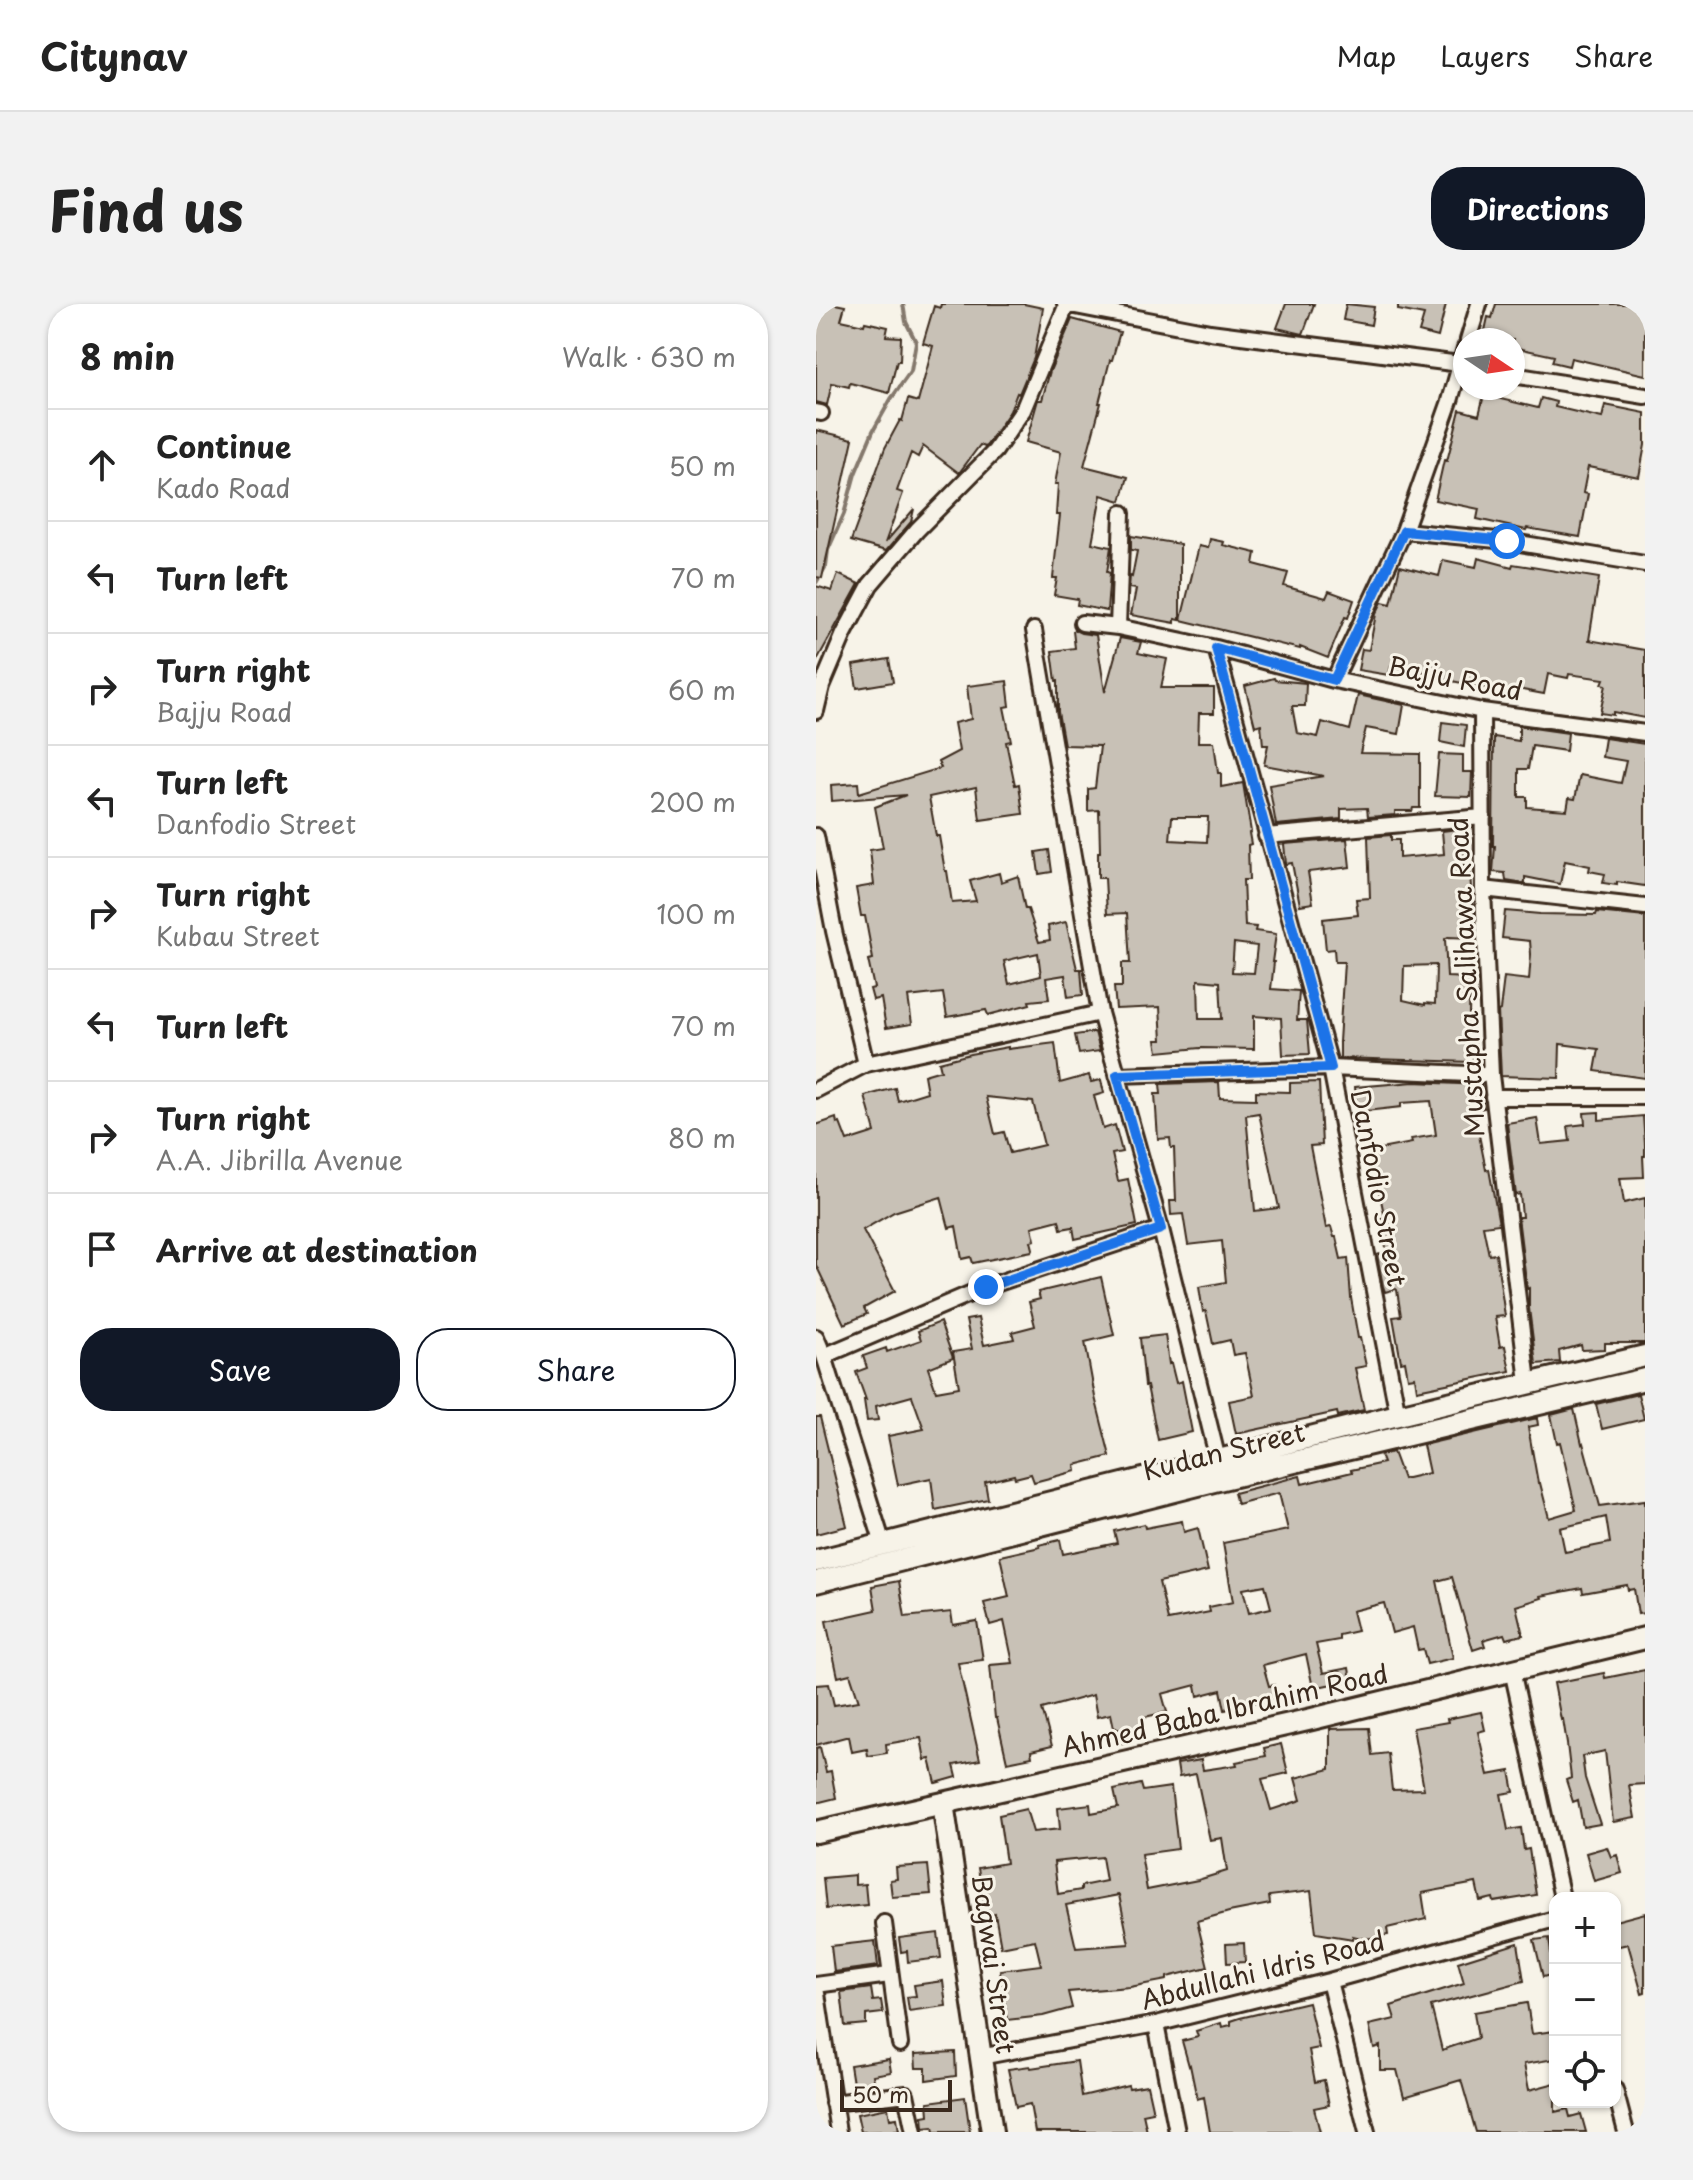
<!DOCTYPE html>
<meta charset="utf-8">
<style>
body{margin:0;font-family:"Playpen Sans",sans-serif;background:#f2f2f2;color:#222}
.controls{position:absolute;right:24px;bottom:24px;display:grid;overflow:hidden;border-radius:16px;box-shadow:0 2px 6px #0004}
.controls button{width:72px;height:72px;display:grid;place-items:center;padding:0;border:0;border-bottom:2px solid #e0e0e0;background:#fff;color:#222;font:40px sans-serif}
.compass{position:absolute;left:637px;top:24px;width:72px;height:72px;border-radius:50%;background:#fff;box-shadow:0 2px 6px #0004;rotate:103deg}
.scale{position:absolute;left:24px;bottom:20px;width:112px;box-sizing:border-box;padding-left:8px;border:4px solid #3b2a1e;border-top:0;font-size:22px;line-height:28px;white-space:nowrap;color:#3b2a1e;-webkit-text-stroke:6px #f7f3e8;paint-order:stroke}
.stop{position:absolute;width:24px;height:24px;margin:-18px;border:6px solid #1a73e8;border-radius:50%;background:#fff}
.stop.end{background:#1a73e8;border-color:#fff;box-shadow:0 2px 8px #0008}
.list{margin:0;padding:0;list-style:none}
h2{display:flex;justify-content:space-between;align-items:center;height:104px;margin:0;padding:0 32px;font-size:34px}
h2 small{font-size:26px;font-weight:400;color:#767676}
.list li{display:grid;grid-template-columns:52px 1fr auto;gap:24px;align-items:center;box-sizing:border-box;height:112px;padding:0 32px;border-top:2px solid #e0e0e0}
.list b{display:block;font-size:30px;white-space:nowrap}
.list p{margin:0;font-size:26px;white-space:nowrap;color:#767676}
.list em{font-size:26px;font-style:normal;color:#767676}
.actions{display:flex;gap:16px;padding:24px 32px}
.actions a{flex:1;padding:18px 0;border:2px solid #111827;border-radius:32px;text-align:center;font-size:28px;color:#111827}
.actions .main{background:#111827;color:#fff}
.icon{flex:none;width:44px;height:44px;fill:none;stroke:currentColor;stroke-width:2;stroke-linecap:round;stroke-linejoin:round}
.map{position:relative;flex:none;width:829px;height:1828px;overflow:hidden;border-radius:32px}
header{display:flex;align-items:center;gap:48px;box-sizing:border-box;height:112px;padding:0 40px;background:#fff;border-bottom:2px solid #e0e0e0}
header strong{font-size:38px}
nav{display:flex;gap:44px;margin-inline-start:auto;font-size:28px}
.intro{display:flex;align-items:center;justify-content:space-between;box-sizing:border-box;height:192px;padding:0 48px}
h1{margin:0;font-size:56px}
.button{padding:20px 36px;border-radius:32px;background:#111827;color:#fff;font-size:28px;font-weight:700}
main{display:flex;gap:48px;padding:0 48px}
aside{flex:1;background:#fff;border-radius:32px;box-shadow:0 2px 6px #0004}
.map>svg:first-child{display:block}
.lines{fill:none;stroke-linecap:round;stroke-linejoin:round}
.stream{stroke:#84786c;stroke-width:4}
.building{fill:#c8c1b6;stroke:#3b2a1e;stroke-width:2;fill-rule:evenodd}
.street-casing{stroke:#3b2a1e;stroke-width:20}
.secondary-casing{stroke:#3b2a1e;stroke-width:26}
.street{stroke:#f7f3e8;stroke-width:14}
.secondary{stroke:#f7f3e8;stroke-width:20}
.route{stroke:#1a73e8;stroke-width:10}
.labels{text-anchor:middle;stroke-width:6;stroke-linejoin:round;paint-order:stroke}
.street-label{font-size:26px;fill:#3b2a1e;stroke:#f7f3e8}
</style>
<header>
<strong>Citynav</strong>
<nav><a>Map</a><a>Layers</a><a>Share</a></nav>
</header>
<div class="intro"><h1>Find us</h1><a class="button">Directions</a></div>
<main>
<aside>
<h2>8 min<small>Walk · 630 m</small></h2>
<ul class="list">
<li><svg class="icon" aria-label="ahead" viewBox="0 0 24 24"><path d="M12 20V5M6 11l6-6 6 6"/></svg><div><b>Continue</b><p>Kado Road</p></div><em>50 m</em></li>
<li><svg class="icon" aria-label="left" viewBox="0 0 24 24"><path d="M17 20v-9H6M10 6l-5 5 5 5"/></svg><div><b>Turn left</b></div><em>70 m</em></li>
<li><svg class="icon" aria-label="right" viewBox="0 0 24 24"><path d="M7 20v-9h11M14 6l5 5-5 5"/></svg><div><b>Turn right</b><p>Bajju Road</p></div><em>60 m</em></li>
<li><svg class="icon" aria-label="left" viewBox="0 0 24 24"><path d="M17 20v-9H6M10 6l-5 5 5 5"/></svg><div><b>Turn left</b><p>Danfodio Street</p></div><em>200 m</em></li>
<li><svg class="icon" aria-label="right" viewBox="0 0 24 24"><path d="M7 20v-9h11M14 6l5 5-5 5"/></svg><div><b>Turn right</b><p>Kubau Street</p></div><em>100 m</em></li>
<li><svg class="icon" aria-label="left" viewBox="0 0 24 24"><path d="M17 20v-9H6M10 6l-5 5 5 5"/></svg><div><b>Turn left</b></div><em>70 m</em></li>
<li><svg class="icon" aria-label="right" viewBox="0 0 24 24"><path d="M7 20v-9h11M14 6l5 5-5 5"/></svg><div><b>Turn right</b><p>A.A. Jibrilla Avenue</p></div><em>80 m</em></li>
<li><svg class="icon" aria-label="arrive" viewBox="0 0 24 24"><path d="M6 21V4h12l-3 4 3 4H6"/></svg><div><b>Arrive at destination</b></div></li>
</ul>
<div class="actions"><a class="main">Save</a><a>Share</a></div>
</aside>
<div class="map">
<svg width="829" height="1828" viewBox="0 0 829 1828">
<rect width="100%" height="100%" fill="#f7f3e8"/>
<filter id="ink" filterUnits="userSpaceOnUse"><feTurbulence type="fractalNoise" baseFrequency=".0125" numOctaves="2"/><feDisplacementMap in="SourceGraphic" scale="16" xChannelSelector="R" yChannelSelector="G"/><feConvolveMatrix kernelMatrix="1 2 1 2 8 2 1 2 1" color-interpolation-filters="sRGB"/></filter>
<g filter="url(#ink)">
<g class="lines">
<!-- stream -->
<path class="stream" d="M0,279L10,262L12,246L28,210L39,170L57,127L75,95L95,67L100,38L90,18L87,0"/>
</g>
<!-- building -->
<path class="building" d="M0,0H19L29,2L25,16L48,21L49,18L72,23L70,32L85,33L84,57H81L73,89L34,79L33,83L16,79L11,101L0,98Z
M125,0H208L227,4L218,54L203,90L201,89L194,107L171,141L169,143L164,141L143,169L107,142L102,153L95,149L81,187L87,189L69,239L98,205L95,218L70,247L35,237L69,144L84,116L86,117L92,95L102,98L117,42L107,39L118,2L124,4Z
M470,0H498L487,30L461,24Z
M530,0L558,3L555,21L527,16Z
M582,0H630L622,33L603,28L608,11L582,6Z
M680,0H829V71L755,54L753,62L736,58L738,52L697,43V36H667L672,13L676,14Z
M256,15L304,28L296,56H294L283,99H285L268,162L312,173L305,197L285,191L276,239L295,243L291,268L294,269L291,307L261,301L262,295L238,291L241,274H237L244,211H240L242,180H239L245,148L210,138L221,99L222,96H226L234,67Z
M668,91L722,104L725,94L740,98L739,103L786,114L789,101L829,109V141L823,173L772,163L767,189L772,190L764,233L711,224L710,226L661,215L663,205L619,196L628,156L631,157L644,106L663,111Z
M0,126L37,135L6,274L0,273Z
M315,232L364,240V316L359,315V319L315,311L320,285L313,284L314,272L316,273L321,247L315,246Z
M394,235L408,238L407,241L440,249L438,260L472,269L468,282L510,294L513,287L538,296L532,314L529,313L512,354L484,343V345L365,316L383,242L392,244Z
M662,254L696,263L697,260L783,274L773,336L829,346V414L797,408V411L784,409L790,381L786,380L788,375L753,370L752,374L732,370L728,390L701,385L699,393L675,388V385L607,371L608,368L575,362L573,371L542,366L546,345L553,346L560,310L566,298L575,300L584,262L623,272L627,256L660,263Z
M22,270L43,280L0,358V282L16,287Z
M259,326L265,329L280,331L289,388L304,334L325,338L322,349L351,355L345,384H398V409H383L382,438H398L402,469H405V483L427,479L435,528L433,529L435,540L432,541L433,576H427L429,622L440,623L439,627L460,630L456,658H458L455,685L483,687L481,716H491L494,750L467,751L465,714L438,712V745L384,744L342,748L340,736H346L344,703L300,705L298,683H306V659H314L311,609L291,610L289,574H282V548H284L283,506L272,507V485L279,484L284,442L248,441L242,408V377H240L236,347L259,344L257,327ZM356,513H392L391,538L354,536ZM418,639L441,642L438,669L416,668ZM382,676L404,678L406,715H383Z
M73,355L77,378L41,384L37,361Z
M458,374L459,376L490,379L489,402H476L481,429L502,433L506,418L534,426L542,391L588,401L583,430L550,424L544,449L604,450V504H597L596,507H579V511L552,513L551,504L525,505V515L460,521L453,481L508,472L448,461L452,441H447L445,420L439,422L429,382Z
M191,377L194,402L188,403L195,437L190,438L199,481L203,480L207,510L164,516L160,483L113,493L120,532H123L129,567H131L136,599L160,597L154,577L183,569L185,578L202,572L209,605H212L223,638L234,636L232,622L250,618L261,665H265L267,691L252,693L249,671L230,674L233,695L213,697L214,700L172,711L170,706L131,713L127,689L92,693L96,720L70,724L65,694L57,696L54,685L58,684L52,656L57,655L49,612H45L40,584L58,581L54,546L67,544L59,503L90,491L16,497L15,481L42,479L43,489L125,464L122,458L143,447L138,419L155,415L151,382ZM222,649L225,672L193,680L188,657Z
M626,418L650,421L648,443L624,438Z
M703,422L752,429L750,447L716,442L712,465H703V493H711V503L751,506L753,494L759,495L764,471L805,479L810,457L786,453L789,434L829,440V582L801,578V581L787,579L789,570L773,567L774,562L749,557L744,580L709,573V580L690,577L689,569L677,568L679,542H677L678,433L703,437Z
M623,450L647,451V468H656L655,493L619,492Z
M650,524L652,547H648V570H654L657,609L656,634L632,633L629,635L631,673L654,674L653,710L658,711L655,735L659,736L656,758L524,754V738H523L528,658H519L518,645L510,646L507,615L542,611L540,595L554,594L552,533L575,531V536H583V554L628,550L626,527ZM620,661L619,700L609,699V701L587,696L588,662Z
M531,535L534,563L492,568L497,599L484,601L476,559L470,560L468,540Z
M233,546L236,568L223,570L220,548Z
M689,607L724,610L780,611L781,608L829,613V774L779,767L783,745L744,740L743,774L685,772L682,707L684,706L688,673L713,676L715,650L714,637L686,634Z
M279,728L284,747L263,750L259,731Z
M239,739L244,779L273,771L275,778L285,776L288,789L278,792L287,825L299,821L306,848L296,850L302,877L312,875L321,921L259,935L257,923L245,925L243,916L216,923L219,936L215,937L217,945L216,947L157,959L155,953L146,955L140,922L133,924L125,893L78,908L47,926L79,987L48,1004L51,1010L28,1020L0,961V821L20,814L21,820L24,819L31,837L59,828L49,792L79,784L82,797L111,788L108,771L125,766L123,758L154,750L192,743V745ZM170,793L217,798L228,841L194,849L188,828L179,830Z
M403,778L404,794L440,795V787L474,788V779L503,778L506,841L494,842L510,924L515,923L518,933H520L525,955L532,954L535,994L542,1034H544L550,1062L539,1064L548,1106L522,1112L521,1108L420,1130L413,1097L438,1092L429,1049L417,1051L414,1036L397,1040L390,1007L387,1008L383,983L410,978L406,937L372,941L367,910L355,911L354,897H360L358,844H355L354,834L342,835L339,790H345L344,780ZM443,809L463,904L439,907L430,811Z
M598,778L665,781L668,804L658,806L670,866L673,865L683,920L667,922L673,951L680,950L689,1012L679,1013L684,1043L689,1042L694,1067L601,1086L599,1073L592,1074L589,1057L585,1058L577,1013L585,1012L581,986L580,985L569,988L567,982L561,951L571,948L563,915L569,914L554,847L596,839L595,835L620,831L615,797L585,799V803L541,808L539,783Z
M783,808V816L827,812L829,841V852H827L828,873L804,874L808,899L829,894V1039H789V1045L766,1046L765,1041L743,1047L744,1058L720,1060L713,1004V984L711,985L702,913H706L704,890L700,891L691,819L721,814L725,840L754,837L752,822L769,820L768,809Z
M285,973L298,1031L269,1038L279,1093L294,1152L259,1161L260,1167L218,1178L215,1170L199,1174L198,1171L169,1178L172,1195L119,1206L115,1174L82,1181L72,1132L108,1125L96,1092L60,1102L62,1116L51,1117L48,1096H50L40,1068L51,1064L47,1052L70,1044L71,1048L105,1036L102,1027L124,1018L137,1054L112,1064L120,1087L143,1083L137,1048L156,1045L150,1016L162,1014L168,1041L198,1035L196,1028L219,1022L213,998L224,995L222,988Z
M349,1031L353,1060L355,1059L360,1079L366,1077L376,1128L342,1136L331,1082H329L324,1034Z
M822,1090L828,1115L786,1125L780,1100Z
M758,1105L766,1140L767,1139L784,1202L829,1196V1309L822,1310L818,1285L812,1286L811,1281L767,1289L766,1284L725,1292L726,1294L700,1302L707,1331L690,1335L688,1330L667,1336L669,1342L657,1346L636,1273L621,1277L637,1354L611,1360L607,1345L602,1346L597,1323L576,1329L568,1299L536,1307L541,1327L523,1331V1336L500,1340L507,1369L533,1364L535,1376L497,1384L490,1350L447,1361L453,1382L459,1381L461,1393L409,1406L405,1386L382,1392L380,1381L346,1390L351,1408L324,1414L329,1433L306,1439L302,1424H298L295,1410L281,1413L277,1391L226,1405L236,1442L215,1447L216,1453L191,1458L181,1414H179L174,1361L197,1359L188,1317L174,1321L168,1299L193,1293L184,1252L224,1243L223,1241L244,1236L247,1250L301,1239L298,1227L328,1220L329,1224L366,1217L368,1228L382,1224L392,1267L343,1278L352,1316L394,1308L393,1303L417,1298L407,1239L472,1226L463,1189L421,1200L418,1189L484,1172L486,1180L536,1168L535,1166L567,1159L564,1151L577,1148L587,1175L613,1169L607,1141L721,1114L722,1121L712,1123L722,1179H724L733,1214L760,1206L744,1138L741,1139L735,1111ZM790,1213L794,1239L749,1248L744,1224ZM449,1281L455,1304L433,1309L427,1285Z
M0,1113H4L31,1222L0,1230Z
M83,1277L89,1313L135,1308L137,1321L161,1317L167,1356L142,1359L164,1456L138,1461L141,1473L120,1479L114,1455L109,1456L105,1434L70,1440L71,1449L52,1452L51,1445L36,1448L33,1432L0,1441V1381L13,1380L18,1401L43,1397L34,1370L22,1373L10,1317L60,1306L56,1282Z
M829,1366V1480L813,1481L819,1514L797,1518L789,1447L766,1452L769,1474L784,1520L767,1523L762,1496L757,1498L750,1476L755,1474L751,1440L747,1415L745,1416L738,1379L788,1369L789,1374Z
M665,1408L669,1426L662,1428L672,1471L694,1467L698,1488L685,1490L692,1526L705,1524L708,1546L713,1545L720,1591L678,1598L677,1594L664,1597L660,1579L606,1589L610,1615L571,1624L572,1631L549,1635L537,1632V1635L500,1629L495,1587L453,1592L454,1600L413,1608L381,1617L392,1663L351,1673V1676L314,1683L252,1688L256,1704L227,1712L191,1716L184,1666L225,1661L219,1636L185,1643L179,1610L170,1612L162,1564L190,1559L183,1511L210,1505L217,1528L244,1525L242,1504L274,1500L275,1509L302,1504L298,1486L325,1480L327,1487L355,1483L362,1545L325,1550L331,1586L382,1576L411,1567L406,1534L394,1536L380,1470L363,1473L361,1460L385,1456L387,1466L421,1461L420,1458L450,1452L448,1444L465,1440L472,1469L446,1475L455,1506L485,1496L479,1474L514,1465V1425L553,1424L556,1451L572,1449L576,1486L608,1485L597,1424L632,1418L631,1415ZM286,1553L290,1577L265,1582V1586L242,1590L238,1558ZM303,1591L313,1640L260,1644L250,1601Z
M4,1443L10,1468L15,1467L20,1494L0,1499V1444Z
M791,1543L795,1553L801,1551L806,1569L778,1577L770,1549Z
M112,1561L115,1590L76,1593L74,1576L81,1575L80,1563Z
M39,1571V1581L49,1580L51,1601L10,1605L7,1574Z
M829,1609V1689L826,1690L812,1640L799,1643V1617Z
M122,1629L125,1654L92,1658L91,1647L85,1648L83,1634Z
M733,1634L738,1670L727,1673L718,1636Z
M59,1637L62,1662L18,1668L15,1642Z
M428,1639L429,1658L411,1659L410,1640Z
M702,1639L708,1677L615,1702L626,1746L662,1734L658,1708L711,1699L716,1730L739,1727V1755L708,1760L713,1786L739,1779V1808L752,1805L754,1813L765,1810L770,1828H660L645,1776L588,1793L581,1766H564V1742L558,1744L553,1721L579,1715L575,1702L648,1679L642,1658Z
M127,1677L130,1702L93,1707L91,1693L100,1692L98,1681Z
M55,1684L57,1697L65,1696L67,1709L50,1711V1720L29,1722L25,1688Z
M492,1698L503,1744L493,1746L499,1778L508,1776L513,1801L498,1804L504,1828H394L388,1793L381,1795L374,1761L373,1762L366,1737L382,1733L380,1727L405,1719L406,1723L415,1721V1717L424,1714Z
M139,1748L140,1772L110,1776V1764H100L99,1750Z
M73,1755L75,1768L57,1771L59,1783L38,1786L34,1761Z
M261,1757L266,1792L312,1781L313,1784L331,1781L337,1808L327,1810L331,1828H219L214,1800L200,1803L192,1765L214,1762L215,1764Z
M149,1793L154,1828H118L117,1823L108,1824L107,1812L113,1811L112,1798Z
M72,1804L74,1815L81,1814L83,1827L45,1828L41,1810Z"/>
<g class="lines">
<defs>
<path id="street" d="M249,0L394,28L644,60
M652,36L663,0
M697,71L829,92
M0,108L5,109
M588,227L691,237L829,260
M266,319L302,323L400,344L518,376L666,407L829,429
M302,323L306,209
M218,326L284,709L345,925L402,1156
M400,344L515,764L582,1111
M518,376L588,227L634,97L649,44
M0,407L6,382L28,330L54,281L101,226L179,147L207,106L251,0
M666,407L667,585L675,771L712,1078
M0,532L18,627L50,760
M450,532L667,513
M667,585L829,603
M301,771L515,764L675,771
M0,786L50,760L284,709
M677,793H829
M0,1033L8,1052L67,1240
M8,1052L170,983L345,925
M696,1366L746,1594
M68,1619L84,1740
M513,1677L551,1828
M0,1681L73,1671
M0,1683L22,1828
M340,1720L361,1828
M164,1753L340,1720L513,1677L739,1615
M799,1786L810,1828
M17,1799L90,1790L98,1828"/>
<path id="secondary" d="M0,1257L582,1111L829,1052
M0,1278L398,1177L829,1075
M127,1499L176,1828
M0,1528L496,1415L829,1334"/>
</defs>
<!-- street casing -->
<use href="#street" class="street-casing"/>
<!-- secondary casing -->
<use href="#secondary" class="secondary-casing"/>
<!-- street -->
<use href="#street" class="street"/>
<!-- secondary -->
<use href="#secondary" class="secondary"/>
</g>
</g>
<g class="lines" filter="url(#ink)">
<!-- route -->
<path class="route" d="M170,983L345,925L301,771L515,764L400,344L518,376L588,227L691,237"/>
</g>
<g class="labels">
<!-- street labels -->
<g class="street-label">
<text transform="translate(639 375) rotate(11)" y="9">Bajju Road</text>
<text transform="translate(651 673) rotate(-93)" y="9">Mustapha Salihawa Road</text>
<text transform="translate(562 884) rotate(79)" y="9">Danfodio Street</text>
<text transform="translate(408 1148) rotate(-14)" y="9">Kudan Street</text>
<text transform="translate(409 1407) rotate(-13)" y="9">Ahmed Baba Ibrahim Road</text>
<text transform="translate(177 1660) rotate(82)" y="9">Bagwai Street</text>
<text transform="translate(447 1667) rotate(-14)" y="9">Abdullahi Idris Road</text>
</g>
</g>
</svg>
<div class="controls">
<button>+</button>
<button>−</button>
<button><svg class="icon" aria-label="locate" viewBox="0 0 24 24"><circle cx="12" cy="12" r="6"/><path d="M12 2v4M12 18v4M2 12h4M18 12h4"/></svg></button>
</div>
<svg class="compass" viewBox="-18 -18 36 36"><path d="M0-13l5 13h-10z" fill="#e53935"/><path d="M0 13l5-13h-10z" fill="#767676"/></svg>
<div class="scale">50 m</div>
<div class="stop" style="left:691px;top:237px"></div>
<div class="stop end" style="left:170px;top:983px"></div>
</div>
</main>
